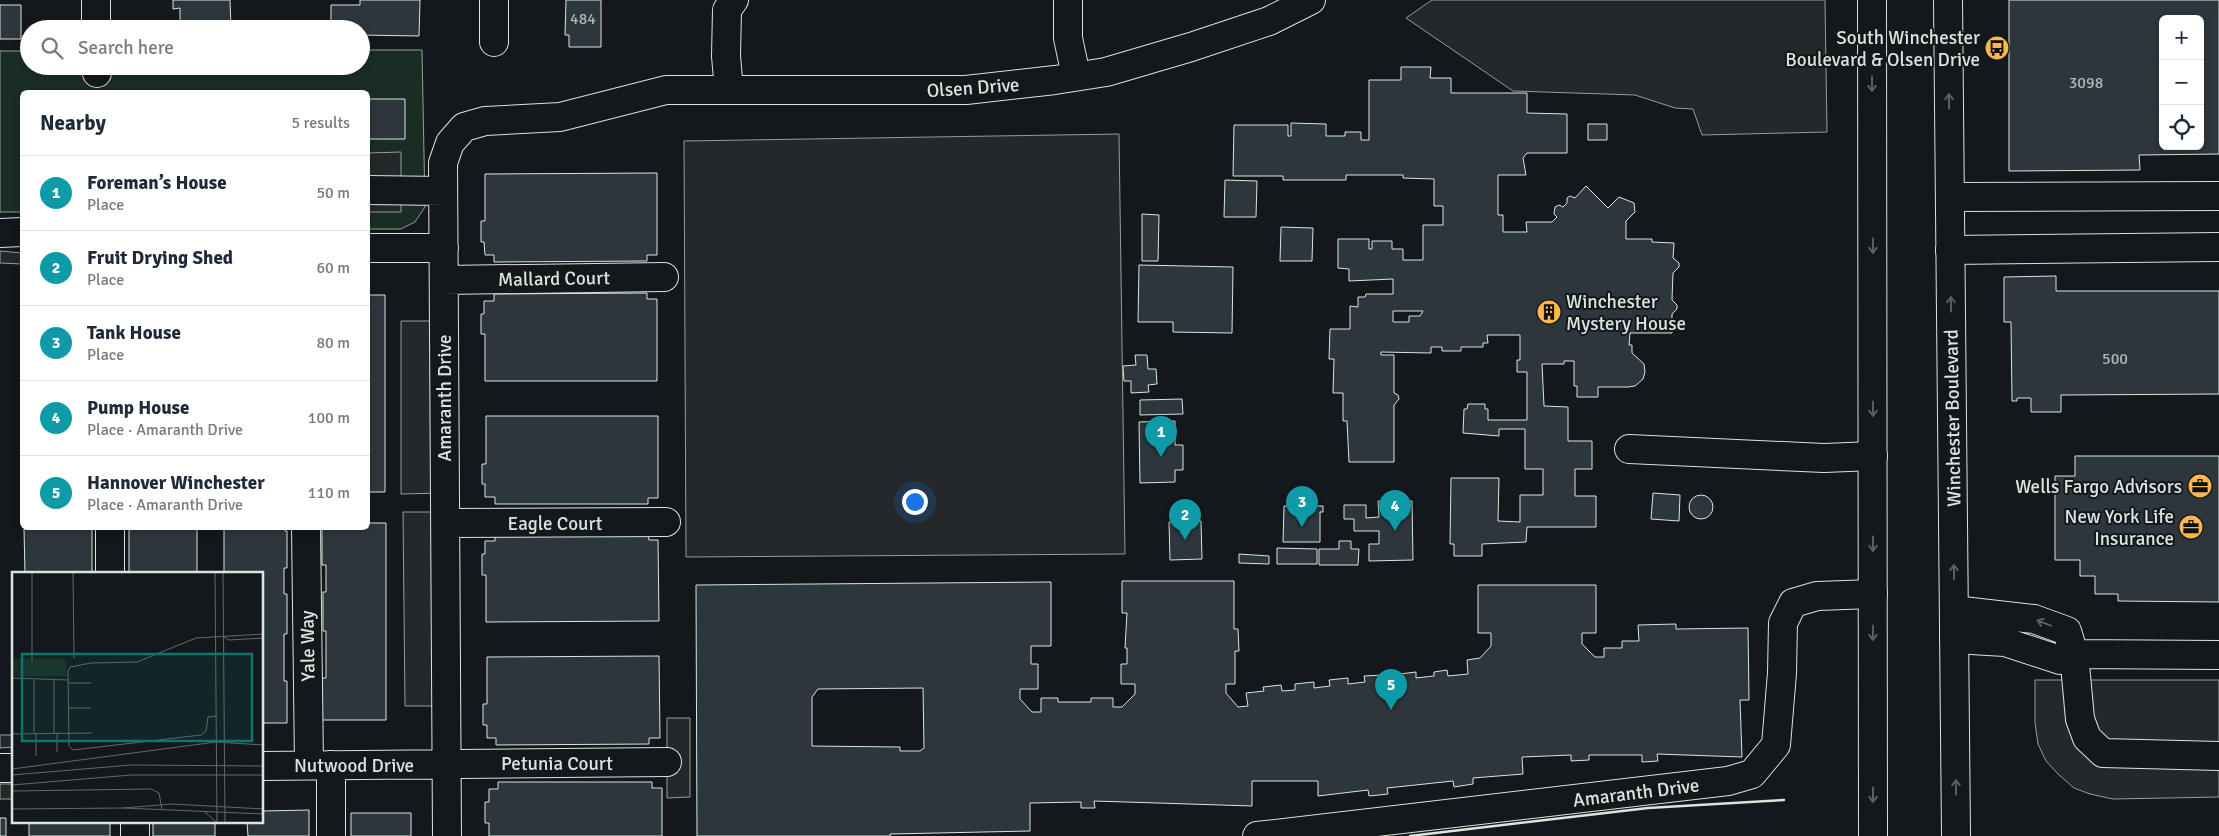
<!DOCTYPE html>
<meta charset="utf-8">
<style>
body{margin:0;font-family:Signika,sans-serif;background:#f6f6f7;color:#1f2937}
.controls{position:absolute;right:15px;top:15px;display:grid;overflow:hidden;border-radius:8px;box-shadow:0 2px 8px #0003}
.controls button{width:45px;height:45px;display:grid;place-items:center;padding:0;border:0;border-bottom:1px solid #e0e1e3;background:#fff;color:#1f2937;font:25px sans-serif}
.you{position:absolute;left:914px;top:501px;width:18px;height:18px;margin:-12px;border:4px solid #fff;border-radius:50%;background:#1a73e8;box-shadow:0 0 0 8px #1a73e833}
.badge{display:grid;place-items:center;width:32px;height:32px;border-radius:50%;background:#846941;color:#fff;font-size:16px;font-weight:700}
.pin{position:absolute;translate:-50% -41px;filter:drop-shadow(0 1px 2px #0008)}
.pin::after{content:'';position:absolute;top:26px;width:18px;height:15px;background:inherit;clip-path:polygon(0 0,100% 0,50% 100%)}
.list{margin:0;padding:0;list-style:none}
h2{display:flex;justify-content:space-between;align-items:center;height:65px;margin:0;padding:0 20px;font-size:21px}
h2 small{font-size:16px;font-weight:400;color:#747a83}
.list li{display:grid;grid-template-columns:32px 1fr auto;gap:15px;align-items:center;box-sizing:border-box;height:75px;padding:0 20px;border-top:1px solid #e0e1e3}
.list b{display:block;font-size:19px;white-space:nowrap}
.list p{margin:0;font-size:16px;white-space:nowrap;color:#747a83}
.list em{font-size:16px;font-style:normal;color:#747a83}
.icon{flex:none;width:28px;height:28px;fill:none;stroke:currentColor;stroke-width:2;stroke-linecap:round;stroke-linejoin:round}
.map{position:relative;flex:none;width:2219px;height:836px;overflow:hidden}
.search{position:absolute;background:#fff;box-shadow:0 2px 8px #0003;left:20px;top:20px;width:350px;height:55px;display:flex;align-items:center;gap:12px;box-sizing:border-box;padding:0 18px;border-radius:28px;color:#747a83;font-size:19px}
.panel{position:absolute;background:#fff;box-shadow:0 2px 8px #0003;left:20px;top:90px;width:350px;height:440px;border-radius:8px}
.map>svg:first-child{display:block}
.green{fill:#1a2d24;stroke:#939e99}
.parking{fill:#24282b;stroke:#939e99}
.building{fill:#2c363c;stroke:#d8e6dc;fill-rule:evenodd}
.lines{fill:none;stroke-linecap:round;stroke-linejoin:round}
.minor-casing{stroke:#d8e6dc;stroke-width:30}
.major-casing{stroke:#d8e6dc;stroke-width:30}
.minor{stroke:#14181c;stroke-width:28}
.major{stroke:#14181c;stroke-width:28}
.wall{stroke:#d8e6dc;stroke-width:2.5}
.oneway{stroke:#59605f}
.labels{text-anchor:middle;stroke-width:4;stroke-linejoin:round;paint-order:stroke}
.number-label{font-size:16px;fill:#adbab4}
.poi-label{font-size:19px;fill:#d8e6dc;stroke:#14181c;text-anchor:end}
.street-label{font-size:19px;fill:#d8e6dc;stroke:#14181c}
.inset-road{fill:none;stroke:#626a69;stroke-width:1}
.view{fill:#0f766e;fill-opacity:0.15;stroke:#0f766e;stroke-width:2.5}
.inset-edge{fill:none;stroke:#d8e6dc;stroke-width:2.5}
</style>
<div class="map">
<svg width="2219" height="836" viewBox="0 0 2219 836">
<rect width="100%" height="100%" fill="#14181c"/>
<!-- green -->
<path class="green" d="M361,50H422L425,207L415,222L401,229H368V92H22V212H0V51H29V66H361Z"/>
<!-- parking -->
<path class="parking" d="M1432,0H1825L1827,132L1702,135L1693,109L1675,108L1635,95L1513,91L1406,18Z
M1119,134L1125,554L686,557L684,141Z
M401,152V212H368V153Z
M0,251L22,253V264L0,263Z
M401,321H444V493L401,494Z
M403,512H445L446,706H405Z
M2035,680H2219V797L2113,799L2090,794L2074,788L2058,774L2046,761L2038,744L2035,723Z
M667,718H690V797L667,798Z
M0,735H14V747L0,748Z
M0,784H14V799H0Z"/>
<!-- building -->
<path class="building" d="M173,0H230L231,29H180V8L173,9Z
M360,0H420L419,36L361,35V29H331V5H360Z
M566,0H601V47H569V35H565Z
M2009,0H2219V154L2139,155L2140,170L2009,171ZM2163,19H2200V146H2163Z
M0,5H21V39H0Z
M1401,67H1431L1430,78H1451V93H1527V113L1567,114V153H1527L1523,158L1526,175H1498V215H1503V232H1527L1526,222H1552L1557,217L1554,214L1555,207L1559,205L1563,207L1567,203V198L1570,196L1575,198L1586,186L1608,208L1619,197L1634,203L1635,212L1626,221V239H1652V242L1674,243L1673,258L1679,263V267L1673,273L1672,300L1677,305V309L1672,314V333H1630L1629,345H1632V353L1644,364L1645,372L1643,379L1635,386L1628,387H1598V397H1577V386H1574V361H1564V364H1542L1544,406L1568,407V441H1592V469H1575V496H1596V527H1527L1526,542L1482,544V556H1454V544H1450L1451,478H1499L1498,521L1520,522V495H1543V469H1525V429H1499V436L1463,433L1464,409H1467L1468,404H1485V409H1488V420H1527V372H1517V360H1520V335H1487L1488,343H1483V347H1461V351H1442V347H1431V353L1381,352V355H1394V393L1398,395L1399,399L1394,405V462H1349L1347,421H1343V393H1333L1334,359H1329L1330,329H1350V306L1358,307V297H1365L1366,294H1393V279L1349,281V269L1338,268V239H1369V249H1372V241H1392V249H1403V260H1423V225H1443V206H1434V179L1403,178V175H1346V180H1283V176H1233L1234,125H1288V136H1291V123L1326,124V136H1345V132H1361V140H1369V80H1401ZM1393,311H1423L1420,316H1409V322H1393Z
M368,99H405V139H368Z
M1588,124H1607V140H1588Z
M657,173V255H647V261L494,262V255H485L484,242H481V221H485V174Z
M1225,180L1257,181L1256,217H1224Z
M1142,214L1159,215L1158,261H1142Z
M1281,227L1313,228L1312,261H1280Z
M1139,265L1233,267L1232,333L1173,332V322H1138Z
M2056,276V291H2219V394L2061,395V412H2031V398H2017V401H2012L2011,322H2004V277Z
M647,293V299H657V381H485V334H481V314H484V301H494V294Z
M368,295H385V492H368Z
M1135,355H1147L1148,369H1156L1157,384L1148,385L1149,392L1131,393V381H1124L1123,366L1136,365Z
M1182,399L1183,414L1140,415V400Z
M486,416H658V498H648V504H495V497H485V484H482V464H486Z
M1175,421V445H1183V470H1175V482L1140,483L1139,422Z
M2075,456H2219V602L2118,601V594H2095V576H2080V560H2055V476H2075Z
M1653,493L1680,495L1679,521L1651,519Z
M1689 507a12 12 0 1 1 24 0a12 12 0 1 1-24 0Z
M1378,501H1412L1413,560L1369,561V544H1379V531H1354V519H1344V505H1366V518L1379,517Z
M1284,506H1323V512H1320V542H1283Z
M1201,521L1202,559L1170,560L1169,522Z
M368,523H386V720H322V678H326V631H323V592H326V565H322V528H368Z
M92,528V574H25L24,529Z
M129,528H197V574H129Z
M224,528H285V531H287V568H284V594H287V634H284V681H287V723H262V574H224Z
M495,534H648L649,540H658L659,621L486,622V575H482V554H485V541H495Z
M1339,541H1351V549H1359L1358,565H1319V549H1339Z
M1277,548L1317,549V564H1277Z
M1239,554L1269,556V564L1239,563Z
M1122,581H1234V629H1238L1239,651H1235V684H1226V693L1238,707L1248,706L1246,693L1264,691L1263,687L1281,685L1282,691L1295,690V684L1314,682V688L1330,686L1329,680L1348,678V684L1365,682L1364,676L1382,675L1383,681L1400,678V674L1416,672V678L1434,676V672L1447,670L1448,676L1468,674L1467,660L1480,658L1491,646V633H1478V585H1596V633H1582V644L1595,657H1604V648H1622V641H1639L1638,625L1676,624V629L1748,628L1749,700H1740L1742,757L1657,754L1658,761L1642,762V755H1589V760L1571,761V755L1522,757L1523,774L1473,778V784L1454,787L1453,781L1387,788L1388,794L1369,796L1368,790L1318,796V781H1252V806L1094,801L1095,808H1081V802L1030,803V831L890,834V836H697L696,585L1051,582V646H1031V664H1038V689H1020V699L1032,712H1041V698H1058V702H1091V698H1113V707H1122L1135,694V684H1121V664H1127V648H1125L1127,613H1122ZM923,688L924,748L920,751H900V747L812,746V697L818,689Z
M659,656L660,738H649V744L496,745V738H487V725H483V704H487V657Z
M498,782H652V788H662V836H489V823H485V802H489V789H498Z
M309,810V836H248L247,822H262V811Z
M351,813H411V836H351Z
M0,818H6V836H0Z
M29,822H110V836H29Z
M153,822H215V836H153Z"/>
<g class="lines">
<defs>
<path id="minor" d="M96,0V29
M494,0V42
M1068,0V38L1076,76
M97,66V73
M729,90L726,56L727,10L734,0
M368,190L443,191
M1950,197L2219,196
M0,233L22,232
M368,248H444
M1950,250L2219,247
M444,280L664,277
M1629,449L1824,458L1873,456
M445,523L666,522
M110,528V574
M306,528L309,765
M1954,610L2034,619L2067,631L2074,654L2080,719L2087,738L2103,753L2219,756
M1954,639L2005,642L2060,660L2074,654L2219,655
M331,765V836
M262,766L667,762
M0,768H14
M135,822V836
M447,836L443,163L450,143L464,127L485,121L560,117L666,90H966L1055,80L1106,72L1191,47L1269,21L1311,0
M1257,836L1728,781L1752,774L1776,745L1782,673L1783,623L1793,603L1817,596L1873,594"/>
<path id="major" d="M1872,0L1873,836
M1948,0L1956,836"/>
</defs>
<!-- minor casing -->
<use href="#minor" class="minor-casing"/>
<!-- major casing -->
<use href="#major" class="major-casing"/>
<!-- minor -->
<use href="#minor" class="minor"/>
<!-- major -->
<use href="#major" class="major"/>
<!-- wall -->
<path class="wall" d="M1410,836L1648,808L1784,800"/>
</g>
<!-- one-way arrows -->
<defs><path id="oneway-shaft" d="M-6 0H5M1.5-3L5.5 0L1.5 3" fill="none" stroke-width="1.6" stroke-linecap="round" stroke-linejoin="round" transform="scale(1.25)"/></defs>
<g class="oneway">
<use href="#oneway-shaft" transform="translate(1872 84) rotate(90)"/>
<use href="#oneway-shaft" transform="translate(1949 101) rotate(-90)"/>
<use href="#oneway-shaft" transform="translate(1873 246) rotate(90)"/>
<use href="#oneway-shaft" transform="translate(1951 304) rotate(-91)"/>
<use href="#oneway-shaft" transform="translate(1873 409) rotate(90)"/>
<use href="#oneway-shaft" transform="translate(1873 544) rotate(90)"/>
<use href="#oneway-shaft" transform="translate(1954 572) rotate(-91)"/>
<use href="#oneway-shaft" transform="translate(2044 623) rotate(-159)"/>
<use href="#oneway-shaft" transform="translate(1873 633) rotate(91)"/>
<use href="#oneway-shaft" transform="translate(1956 787) rotate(-90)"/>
<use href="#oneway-shaft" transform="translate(1873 795) rotate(90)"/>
</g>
<!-- icons -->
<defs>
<symbol id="bus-disc" viewBox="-11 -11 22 22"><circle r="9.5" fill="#ffb74d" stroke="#14181c"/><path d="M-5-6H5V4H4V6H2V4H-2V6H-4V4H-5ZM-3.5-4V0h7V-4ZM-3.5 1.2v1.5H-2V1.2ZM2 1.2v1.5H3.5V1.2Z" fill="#111"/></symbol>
<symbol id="building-disc" viewBox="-11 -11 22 22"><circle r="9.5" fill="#ffb74d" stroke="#14181c"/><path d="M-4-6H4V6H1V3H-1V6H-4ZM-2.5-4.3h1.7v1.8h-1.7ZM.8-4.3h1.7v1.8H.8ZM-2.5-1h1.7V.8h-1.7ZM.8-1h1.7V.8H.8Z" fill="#111"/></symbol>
<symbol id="office-disc" viewBox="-11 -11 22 22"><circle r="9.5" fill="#ffb74d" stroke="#14181c"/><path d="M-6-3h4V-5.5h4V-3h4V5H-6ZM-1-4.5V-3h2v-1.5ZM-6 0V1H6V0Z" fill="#111"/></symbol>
</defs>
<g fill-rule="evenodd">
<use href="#bus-disc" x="1983" y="34" width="28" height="28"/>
<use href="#building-disc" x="1535" y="298" width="28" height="28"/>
<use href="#office-disc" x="2186" y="472" width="28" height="28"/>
<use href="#office-disc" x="2177" y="513" width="28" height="28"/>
</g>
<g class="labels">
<!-- number labels -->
<g class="number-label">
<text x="583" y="24">484</text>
<text x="2086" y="88">3098</text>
<text x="2115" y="364">500</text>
</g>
<!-- poi labels -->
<g class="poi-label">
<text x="1980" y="44">South Winchester<tspan x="1980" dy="22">Boulevard &amp; Olsen Drive</tspan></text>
<text x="1566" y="308" text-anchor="start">Winchester<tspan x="1566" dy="22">Mystery House</tspan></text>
<text x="2182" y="493">Wells Fargo Advisors</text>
<text x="2174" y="523">New York Life<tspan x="2174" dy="22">Insurance</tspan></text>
</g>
<!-- street labels -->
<g class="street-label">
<text transform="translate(973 87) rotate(-4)" y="7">Olsen Drive</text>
<text transform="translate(554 278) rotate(-1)" y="7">Mallard Court</text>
<text transform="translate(444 398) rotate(-90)" y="7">Amaranth Drive</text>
<text transform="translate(1952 418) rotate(-91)" y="7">Winchester Boulevard</text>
<text x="555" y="530">Eagle Court</text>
<text transform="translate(307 646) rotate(-91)" y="7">Yale Way</text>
<text x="557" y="770">Petunia Court</text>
<text x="354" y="772">Nutwood Drive</text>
<text transform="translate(1636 792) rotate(-7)" y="7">Amaranth Drive</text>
</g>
</g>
<!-- overview -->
<g transform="translate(12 572)">
<rect width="251" height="251" fill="#14181c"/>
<path d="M0,87H54V104H0Z" fill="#1a2d24"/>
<path class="inset-road" d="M20,0V90M61,0L62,86M203,0L205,251M211,0L213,251M212,65L217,68L252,66M0,106L56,108M22,108V161M42,108V161M56,111H79M56,136H79M204,144L196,145L194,159L189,163L61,178L57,174L56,99L58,95L79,91L125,90L184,66L252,62M24,161V184M45,161V180M0,162L80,161M204,170L252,173M0,197L204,170M0,203L119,193L252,194M0,213L119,203H252M0,219L139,217L147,221L150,238M111,236L160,232L252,237M0,237L111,236L252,242M193,240L205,251"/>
<path class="view" d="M10,82H240V169H10Z"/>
<rect width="251" height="251" class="inset-edge"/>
</g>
</svg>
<div class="controls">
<button>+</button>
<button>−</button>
<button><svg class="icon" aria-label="locate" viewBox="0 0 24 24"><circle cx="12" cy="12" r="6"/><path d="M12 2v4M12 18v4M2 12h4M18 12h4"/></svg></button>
</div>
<div class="you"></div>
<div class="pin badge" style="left:1161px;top:457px;background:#0f9aa8">1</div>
<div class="pin badge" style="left:1185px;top:540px;background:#0f9aa8">2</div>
<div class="pin badge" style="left:1302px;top:527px;background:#0f9aa8">3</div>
<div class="pin badge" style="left:1395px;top:531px;background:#0f9aa8">4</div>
<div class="pin badge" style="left:1391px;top:710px;background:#0f9aa8">5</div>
<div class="search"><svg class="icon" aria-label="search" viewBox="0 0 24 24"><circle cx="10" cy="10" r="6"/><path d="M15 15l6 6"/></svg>Search here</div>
<section class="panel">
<h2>Nearby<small>5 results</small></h2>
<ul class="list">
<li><span class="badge" style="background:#0f9aa8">1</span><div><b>Foreman’s House</b><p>Place</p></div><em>50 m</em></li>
<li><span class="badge" style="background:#0f9aa8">2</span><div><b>Fruit Drying Shed</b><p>Place</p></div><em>60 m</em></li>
<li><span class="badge" style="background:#0f9aa8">3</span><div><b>Tank House</b><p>Place</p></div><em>80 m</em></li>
<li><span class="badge" style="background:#0f9aa8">4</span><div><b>Pump House</b><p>Place · Amaranth Drive</p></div><em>100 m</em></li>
<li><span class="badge" style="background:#0f9aa8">5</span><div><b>Hannover Winchester</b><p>Place · Amaranth Drive</p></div><em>110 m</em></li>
</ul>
</section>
</div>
